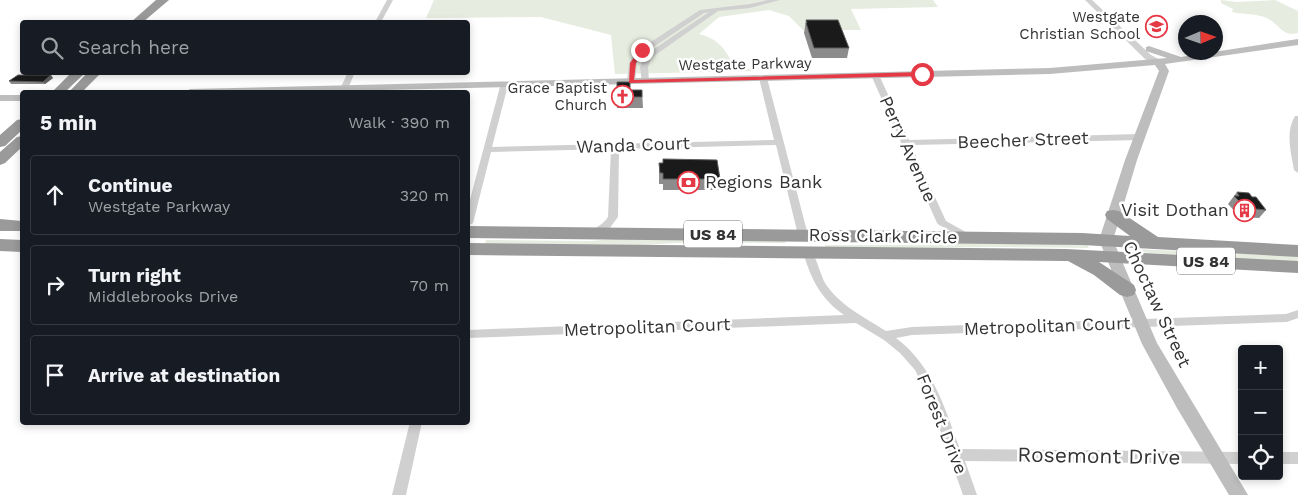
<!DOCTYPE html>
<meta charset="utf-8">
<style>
body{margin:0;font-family:"Work Sans",sans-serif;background:#20242c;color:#f1f3f6}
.controls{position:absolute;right:15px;bottom:15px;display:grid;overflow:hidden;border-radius:5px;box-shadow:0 2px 8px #0003}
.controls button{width:45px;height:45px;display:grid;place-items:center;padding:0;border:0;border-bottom:1px solid #363941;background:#171b24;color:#f1f3f6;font:25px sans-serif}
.compass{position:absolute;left:1178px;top:15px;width:45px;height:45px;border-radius:50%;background:#171b24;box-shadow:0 2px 8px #0003;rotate:88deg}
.stop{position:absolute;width:15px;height:15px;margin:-11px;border:4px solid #e63946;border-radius:50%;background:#fff}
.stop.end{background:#e63946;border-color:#fff;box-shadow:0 1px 5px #0008}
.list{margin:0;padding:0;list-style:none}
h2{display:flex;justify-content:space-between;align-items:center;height:65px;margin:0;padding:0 20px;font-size:21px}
h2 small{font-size:16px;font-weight:400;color:#9ea1a6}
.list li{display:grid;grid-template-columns:32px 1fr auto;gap:15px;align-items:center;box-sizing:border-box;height:80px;margin:0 10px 10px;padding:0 10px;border:1px solid #363941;border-radius:5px}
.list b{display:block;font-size:19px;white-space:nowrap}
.list p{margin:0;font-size:16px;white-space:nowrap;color:#9ea1a6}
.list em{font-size:16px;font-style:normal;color:#9ea1a6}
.icon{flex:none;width:28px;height:28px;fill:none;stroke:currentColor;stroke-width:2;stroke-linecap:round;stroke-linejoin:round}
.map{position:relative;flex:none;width:1298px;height:495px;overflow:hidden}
.search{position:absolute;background:#171b24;box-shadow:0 2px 8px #0003;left:20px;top:20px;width:450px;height:55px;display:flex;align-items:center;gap:12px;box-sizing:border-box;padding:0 18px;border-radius:5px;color:#9ea1a6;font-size:19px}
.panel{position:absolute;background:#171b24;box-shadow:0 2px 8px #0003;left:20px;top:90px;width:450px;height:335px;border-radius:5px}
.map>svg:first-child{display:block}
.green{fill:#e6ecdf}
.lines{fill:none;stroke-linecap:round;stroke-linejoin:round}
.street{fill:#d0d0d0;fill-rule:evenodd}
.secondary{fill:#bdbdbd;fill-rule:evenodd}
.highway{fill:#9a9a9a;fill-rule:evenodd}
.wall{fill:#8c8c8c}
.shaded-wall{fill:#5f5f5f}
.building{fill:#1a1a1a;stroke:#5f5f5f}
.route{fill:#e63946}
.labels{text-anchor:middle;stroke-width:5;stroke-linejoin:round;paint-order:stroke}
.far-poi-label{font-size:15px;fill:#333;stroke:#fff;text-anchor:end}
.far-street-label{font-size:15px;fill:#333;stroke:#fff}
.shield{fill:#fff;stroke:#707070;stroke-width:1}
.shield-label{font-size:16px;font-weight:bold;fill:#333}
.street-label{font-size:18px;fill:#333;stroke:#fff}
.poi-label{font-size:18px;fill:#333;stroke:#fff;text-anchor:start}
.near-street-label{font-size:21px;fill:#333;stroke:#fff}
</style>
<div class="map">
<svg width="1298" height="495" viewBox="0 0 1298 495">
<rect width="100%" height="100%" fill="#fff"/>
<!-- green -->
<path class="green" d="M434,0H933L938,7L851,9L861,30H803L789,16L769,10L719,17L699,34C718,39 725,48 733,65L758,71L615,74L611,35L541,17L426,18Z
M1221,0L1237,2L1275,0L1298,11V33C1282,37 1280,25 1267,18C1259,14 1241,14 1232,12L1233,9L1221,3Z
M626,238L784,240L786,243H677L641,245L485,244L486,240H489L591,241Z
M970,242L1087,245L1089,248C1001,246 914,248 826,248L825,245H936Z
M1135,249L1298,256V262L1150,253L1137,251Z"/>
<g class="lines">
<!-- street -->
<path class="street" d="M387,0H393L381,22H375Z
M768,0H780L750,8L718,11L651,58L648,67L649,81L645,83H642L640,67L645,55L709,12L704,13L640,56L637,63L635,82L631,84L627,82L629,63L634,53L700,10L750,4Z
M1085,0H1092L1151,55L1162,61V65H1156L1145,59Z
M348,72H355L347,91H341L340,89Z
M872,73H875L879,75L909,140L1140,134L1144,137L1140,140L911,145L946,221L971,235L973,237L968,240L939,225L937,223L871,75Z
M760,76H763L767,78L808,235L806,237L803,238L798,235L776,145L619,149L618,217L609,229L595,236L592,235L590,233C596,226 602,226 608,217L611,149L491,152L473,223L468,226V207L501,83H507L508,85L492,147L774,140L759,78Z
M1295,116H1298V173L1294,170C1291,152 1285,133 1295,116Z
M808,249C815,251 820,274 825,283C839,305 864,317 886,331L912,327L1286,314L1298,310V318L1287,322L912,335L896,338C934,367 944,407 960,449L1242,452V464L965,461L977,495H963L928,396L915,370L900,353L884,340L856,323L468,338V330L844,315C820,298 811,279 803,252Z
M410,422H422L406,495H392Z
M1279,452H1298V464H1279Z"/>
<!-- secondary -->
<path class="secondary" d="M1298,39V45L1165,64L1169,71L1137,160L1113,240L1157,343L1248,495H1229L1177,408L1142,344L1099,240L1125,160L1159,71L1155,65L1050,74L299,92H185L190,89L1050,68L1167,58L1146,51V47L1149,46L1181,57Z
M0,95H22V101H0Z"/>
<!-- highway -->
<path class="highway" d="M156,0H169L143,22H131Z
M72,72H86L65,92H52Z
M88,72H102L82,92H69Z
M22,119V130L5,146L0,147V135L17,120Z
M22,136V147L5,163L0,165V152L17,137Z
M1113,210L1119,211L1158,237L1298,245V257L1082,245L468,238V226L1082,233L1130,236L1107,219L1105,215L1107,211Z
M0,219L22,221V231H0Z
M0,239L22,240V252L0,251Z
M468,243L1066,249L1298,261V273L1099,262L1134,285L1136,290L1134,295L1127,297L1120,295L1094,275L1068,261L468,255Z"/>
</g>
<!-- wall -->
<path class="wall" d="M806,20L849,48L847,58H812L804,33Z
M135,72H175L173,74L137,75Z
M53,78L45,84H11L9,81Z
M617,82L630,90H642L643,108H617Z
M659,163L720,179L719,190H663V184H659Z
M1237,192L1252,197L1266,210L1259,218L1240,217L1228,204Z"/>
<!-- shaded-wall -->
<path class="shaded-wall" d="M51,75L53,78L45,84L43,82Z"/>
<!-- building -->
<path class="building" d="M806,20H838L849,48H814L806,23H807Z
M18,75H51L43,82L9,81Z
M617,82H630V90H642V97H617Z
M663,159L717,160L720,179H663V173H660L659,163H663Z
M1237,192L1249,193L1252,197H1256L1266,210L1246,208L1234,196H1239Z"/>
<!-- route -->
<path class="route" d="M640,49L645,50L636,63L634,80L922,72L925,74L922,76L629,83L630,63Z"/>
<!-- icons -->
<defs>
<symbol id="school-ring" viewBox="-11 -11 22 22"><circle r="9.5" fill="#fff" stroke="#e63946" stroke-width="1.5"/><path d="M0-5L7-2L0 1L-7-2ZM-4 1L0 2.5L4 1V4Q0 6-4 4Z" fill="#e63946"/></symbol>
<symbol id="church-ring" viewBox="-11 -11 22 22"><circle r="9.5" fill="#fff" stroke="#e63946" stroke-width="1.5"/><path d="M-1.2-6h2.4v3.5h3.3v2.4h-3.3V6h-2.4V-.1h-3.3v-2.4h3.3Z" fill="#e63946"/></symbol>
<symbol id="bank-ring" viewBox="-11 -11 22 22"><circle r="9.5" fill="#fff" stroke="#e63946" stroke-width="1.5"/><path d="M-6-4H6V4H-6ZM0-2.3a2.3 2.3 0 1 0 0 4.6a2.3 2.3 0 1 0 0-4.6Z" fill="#e63946"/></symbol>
<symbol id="building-ring" viewBox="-11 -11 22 22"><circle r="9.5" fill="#fff" stroke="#e63946" stroke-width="1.5"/><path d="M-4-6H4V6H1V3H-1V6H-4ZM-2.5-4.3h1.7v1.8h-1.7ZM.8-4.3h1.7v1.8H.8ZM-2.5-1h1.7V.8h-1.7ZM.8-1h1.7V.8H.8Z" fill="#e63946"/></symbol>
</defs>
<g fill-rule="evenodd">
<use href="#school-ring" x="1144" y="14" width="25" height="25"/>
<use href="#church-ring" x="610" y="84" width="25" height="25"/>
<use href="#bank-ring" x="676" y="170" width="25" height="25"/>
<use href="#building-ring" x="1232" y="198" width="25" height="25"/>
</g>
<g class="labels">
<!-- far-poi labels -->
<g class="far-poi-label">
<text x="1140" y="22">Westgate<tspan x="1140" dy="17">Christian School</tspan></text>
<text x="607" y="93">Grace Baptist<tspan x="607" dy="17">Church</tspan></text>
</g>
<!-- far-street labels -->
<g class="far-street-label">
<text transform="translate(745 64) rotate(-1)" y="5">Westgate Parkway</text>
</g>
<!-- shield labels -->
<g class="shield">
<rect x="684" y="220.5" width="58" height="27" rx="4"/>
<rect x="1177" y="247.5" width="58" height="27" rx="4"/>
</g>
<g class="shield-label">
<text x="713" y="240">US 84</text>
<text x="1206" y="267">US 84</text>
</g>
<!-- street labels -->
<g class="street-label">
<text transform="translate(1023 140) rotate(-2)" y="6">Beecher Street</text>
<text transform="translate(633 145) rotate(-2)" y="6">Wanda Court</text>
<text transform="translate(908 149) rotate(66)" y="6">Perry Avenue</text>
<text transform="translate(883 236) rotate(1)" y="6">Ross Clark Circle</text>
<text transform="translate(1157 304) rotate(65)" y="6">Choctaw Street</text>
<text transform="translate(1047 326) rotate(-2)" y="6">Metropolitan Court</text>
<text transform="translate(647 327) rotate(-2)" y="6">Metropolitan Court</text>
<text transform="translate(942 424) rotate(68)" y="6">Forest Drive</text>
</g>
<!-- poi labels -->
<g class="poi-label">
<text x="705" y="188">Regions Bank</text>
<text x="1229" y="216" text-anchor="end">Visit Dothan</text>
</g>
<!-- near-street labels -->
<g class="near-street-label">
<text transform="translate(1099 456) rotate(1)" y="7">Rosemont Drive</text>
</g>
</g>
</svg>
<div class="controls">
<button>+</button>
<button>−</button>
<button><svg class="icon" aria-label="locate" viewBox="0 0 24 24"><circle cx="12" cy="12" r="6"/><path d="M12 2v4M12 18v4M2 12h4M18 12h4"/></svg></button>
</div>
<svg class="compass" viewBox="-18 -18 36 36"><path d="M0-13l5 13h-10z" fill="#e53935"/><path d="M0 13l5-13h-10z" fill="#9ea1a6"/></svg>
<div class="stop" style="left:922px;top:74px"></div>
<div class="stop end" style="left:642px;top:50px"></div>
<div class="search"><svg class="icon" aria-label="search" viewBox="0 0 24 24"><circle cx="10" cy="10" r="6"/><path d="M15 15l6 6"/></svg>Search here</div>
<section class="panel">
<h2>5 min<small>Walk · 390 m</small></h2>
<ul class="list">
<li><svg class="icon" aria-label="ahead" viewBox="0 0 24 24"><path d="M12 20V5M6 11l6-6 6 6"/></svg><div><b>Continue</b><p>Westgate Parkway</p></div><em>320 m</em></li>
<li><svg class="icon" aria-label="right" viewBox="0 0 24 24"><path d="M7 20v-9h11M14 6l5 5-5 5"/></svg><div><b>Turn right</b><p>Middlebrooks Drive</p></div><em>70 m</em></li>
<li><svg class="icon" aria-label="arrive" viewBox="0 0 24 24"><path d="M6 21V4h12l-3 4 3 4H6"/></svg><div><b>Arrive at destination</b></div></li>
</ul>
</section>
</div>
